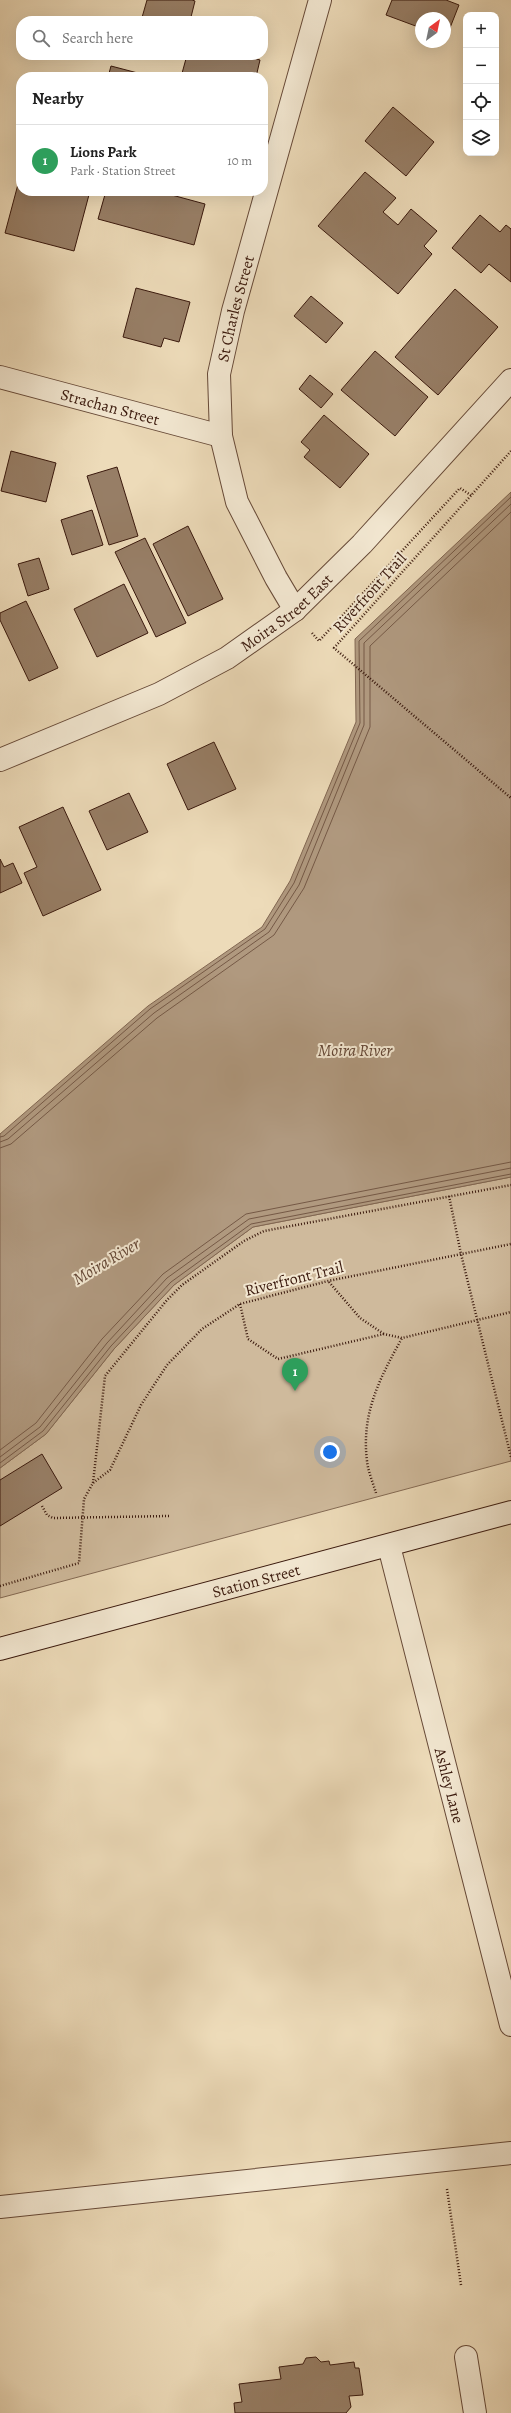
<!DOCTYPE html>
<meta charset="utf-8">
<style>
body{margin:0;font-family:Alegreya,serif;background:#f2f2f2;color:#222}
.controls{position:absolute;right:12px;top:12px;display:grid;overflow:hidden;border-radius:8px;box-shadow:0 4px 16px #0002}
.controls button{width:36px;height:36px;display:grid;place-items:center;padding:0;border:0;border-bottom:1px solid #e0e0e0;background:#fff;color:#222;font:20px sans-serif}
.compass{position:absolute;left:415px;top:12px;width:36px;height:36px;border-radius:50%;background:#fff;box-shadow:0 4px 16px #0002;rotate:33deg}
.you{position:absolute;left:330px;top:1452px;width:14px;height:14px;margin:-10px;border:3px solid #fff;border-radius:50%;background:#1a73e8;box-shadow:0 0 0 6px #1a73e833}
.badge{display:grid;place-items:center;width:26px;height:26px;border-radius:50%;background:#2563eb;color:#fff;font-size:13px;font-weight:700}
.pin{position:absolute;translate:-50% -33px;filter:drop-shadow(0 1px 2px #0008)}
.pin::after{content:'';position:absolute;top:21px;width:14px;height:12px;background:inherit;clip-path:polygon(0 0,100% 0,50% 100%)}
.list{margin:0;padding:0;list-style:none}
h2{display:flex;justify-content:space-between;align-items:center;height:52px;margin:0;padding:0 16px;font-size:17px}
h2 small{font-size:13px;font-weight:400;color:#767676}
.list li{display:grid;grid-template-columns:26px 1fr auto;gap:12px;align-items:center;box-sizing:border-box;height:72px;padding:0 16px;border-top:1px solid #e0e0e0}
.list b{display:block;font-size:15px;white-space:nowrap}
.list p{margin:0;font-size:13px;white-space:nowrap;color:#767676}
.list em{font-size:13px;font-style:normal;color:#767676}
.icon{flex:none;width:22px;height:22px;fill:none;stroke:currentColor;stroke-width:2;stroke-linecap:round;stroke-linejoin:round}
.map{position:relative;flex:none;width:511px;height:2413px;overflow:hidden}
.search{position:absolute;background:#fff;box-shadow:0 4px 16px #0002;left:16px;top:16px;width:252px;height:44px;display:flex;align-items:center;gap:10px;box-sizing:border-box;padding:0 14px;border-radius:16px;color:#767676;font-size:15px}
.panel{position:absolute;background:#fff;box-shadow:0 4px 16px #0002;left:16px;top:72px;width:252px;height:124px;border-radius:16px}
.map>svg:first-child{display:block}
.green{fill:#cfba9c;stroke:#846a54}
.water{fill:#b0997f;stroke:#816651}
.lines{fill:none;stroke-linecap:round;stroke-linejoin:round}
.shore{stroke:#755946;stroke-width:1}
.building{fill:#977e66;stroke:#3a190d}
.minor-casing{stroke:#674a38;stroke-width:24}
.tertiary-casing{stroke:#674a38;stroke-width:24}
.secondary-casing{stroke:#3a190d;stroke-width:24}
.path{stroke:#3a190d;stroke-width:2.5;stroke-dasharray:1 2;stroke-linecap:butt}
.minor{stroke:#f3e8d2;stroke-width:22}
.tertiary{stroke:#f3e8d2;stroke-width:22}
.secondary{stroke:#f3e8d2;stroke-width:22}
.labels{text-anchor:middle;stroke-width:4;stroke-linejoin:round;paint-order:stroke}
.street-label{font-size:16px;fill:#3a190d;stroke:#f3e8d2}
.water-label{font-size:17px;font-style:italic;fill:#634635;stroke:#f3e8d2}
</style>
<div class="map">
<svg width="511" height="2413" viewBox="0 0 511 2413">
<rect width="100%" height="100%" fill="#eddbb9"/>
<filter id="stains"><feTurbulence type="fractalNoise" baseFrequency=".005" numOctaves="4"/><feColorMatrix values="0 0 0 0 .2 0 0 0 0 .09 0 0 0 0 .02 0 0 0 .5 -.17"/></filter>
<radialGradient id="worn" r=".72"><stop offset=".6" stop-color="#630" stop-opacity="0"/><stop offset="1" stop-color="#630" stop-opacity=".3"/></radialGradient>
<!-- green -->
<path class="green" d="M511,1177V1461L0,1598V1468L46,1434L114,1349L174,1285L253,1227Z"/>
<!-- water -->
<path class="water" d="M511,492V1177L253,1227L174,1285L114,1349L46,1434L0,1468V1134L148,1006L262,927L290,881L356,722L355,639Z"/>
<g class="lines">
<!-- shore -->
<path class="shore" d="M0,1137L4,1136L150,1009L265,929L294,883L360,723L359,641L511,497
M0,1142L8,1139L154,1013L269,932L299,885L364,725V643L511,504
M0,1148L11,1144L157,1018L274,935L304,888L370,727V646L511,512
M0,1450L36,1423L102,1339L163,1274L246,1214L511,1162
M0,1457L40,1427L107,1343L167,1278L249,1219L511,1168
M0,1463L43,1431L111,1346L171,1282L251,1224L511,1174"/>
</g>
<!-- building -->
<path class="building" d="M147,0H192L195,1L190,21H141Z
M392,0H446L459,5L446,38L445,18H421V28L386,15Z
M187,55H243L260,60L256,77H181Z
M111,66L153,77H108Z
M393,107L434,142L406,176L365,141Z
M365,172L396,198L383,212L398,225L411,209L437,231L424,246L432,254L398,294L318,226Z
M21,173V191H90L74,251L5,233Z
M106,191H157L205,204L194,245L98,219Z
M480,215L500,232L506,225L511,229V282L489,264L481,273L452,248Z
M136,288L190,302L179,342L164,338L161,347L123,337Z
M455,289L498,327L438,395L395,357Z
M311,296L343,323L326,343L294,316Z
M375,351L428,397L395,436L341,390Z
M310,375L333,394L321,408L299,389Z
M324,415L369,454L340,488L304,457L310,450L301,442Z
M11,451L56,463L46,502L1,491Z
M117,467L138,536L109,545L87,476Z
M92,510L103,545L72,555L61,520Z
M188,526L223,599L188,616L153,544Z
M145,538L186,623L156,637L115,552Z
M39,558L49,589L28,596L18,564Z
M124,584L148,633L97,657L74,609Z
M26,601L58,668L29,681L0,620V613Z
M214,742L236,789L188,810L167,764Z
M129,793L148,832L107,850L89,811Z
M63,807L101,890L43,916L24,873L37,867L19,827Z
M0,859L4,867L13,863L22,883L0,893Z
M42,1454L62,1488L0,1526V1480Z
M316,2357L321,2362L329,2361L330,2365L354,2362L355,2368H359L363,2395L349,2396L351,2407L346,2413H235L234,2403L242,2402L239,2384L281,2379L279,2367L303,2364L306,2358Z"/>
<g class="lines">
<defs>
<g id="minor">
<path id="s1" d="M0,377L221,436"/>
<path id="s2" d="M295,610L276,578L237,502L221,436L219,374L233,311L320,0"/>
<path id="s3" d="M389,1546L511,2025"/>
<path d="M0,2207L511,2153"/>
<path d="M466,2357L475,2413"/>
</g>
<g id="tertiary">
<path id="s4" d="M0,760L159,694L227,658L295,610L362,544L511,380"/>
</g>
<g id="secondary">
<path id="s5" d="M0,1649L511,1512"/>
</g>
</defs>
<!-- minor casing -->
<use href="#minor" class="minor-casing"/>
<!-- tertiary casing -->
<use href="#tertiary" class="tertiary-casing"/>
<!-- secondary casing -->
<use href="#secondary" class="secondary-casing"/>
<!-- path -->
<path class="path" d="M511,451L334,648L511,798
M312,633L319,641L460,488L472,496
M449,1196L461,1254L511,1457
M329,1282L360,1318L384,1334
M240,1304L248,1339L278,1359L384,1334L402,1338L511,1312
M93,1483L105,1376L167,1300L182,1285L244,1241L264,1231L511,1185
M376,1493C373,1483 368,1471 367,1461C361,1413 380,1378 402,1338
M42,1506L47,1515L53,1518L169,1516
M0,1586L79,1563L84,1499L93,1483L110,1470L141,1405L167,1365L202,1329L240,1304L328,1281L511,1244
M447,2189L461,2285"/>
<!-- minor -->
<use href="#minor" class="minor"/>
<!-- tertiary -->
<use href="#tertiary" class="tertiary"/>
<!-- secondary -->
<use href="#secondary" class="secondary"/>
</g>
<g class="labels">
<!-- street labels -->
<g class="street-label">
<text dy="6" stroke="none"><textPath href="#s2" startOffset="320">St Charles Street</textPath></text>
<text dy="6" stroke="none"><textPath href="#s1" startOffset="114">Strachan Street</textPath></text>
<text transform="translate(369 592) rotate(-48)" y="6">Riverfront Trail</text>
<text dy="6" stroke="none"><textPath href="#s4" startOffset="324">Moira Street East</textPath></text>
<text transform="translate(294 1278) rotate(-14)" y="6">Riverfront Trail</text>
<text dy="6" stroke="none"><textPath href="#s5" startOffset="265">Station Street</textPath></text>
<text dy="6" stroke="none"><textPath href="#s3" startOffset="247">Ashley Lane</textPath></text>
</g>
<!-- water labels -->
<g class="water-label">
<text x="355" y="1056">Moira River</text>
<text transform="translate(106 1261) rotate(-31)" y="6">Moira River</text>
</g>
</g>
<rect width="100%" height="100%" filter="url(#stains)"/>
<rect width="100%" height="100%" fill="url(#worn)"/>
</svg>
<div class="controls">
<button>+</button>
<button>−</button>
<button><svg class="icon" aria-label="locate" viewBox="0 0 24 24"><circle cx="12" cy="12" r="6"/><path d="M12 2v4M12 18v4M2 12h4M18 12h4"/></svg></button>
<button><svg class="icon" aria-label="layers" viewBox="0 0 24 24"><path d="M12 4l9 5-9 5-9-5zM3 14l9 5 9-5"/></svg></button>
</div>
<svg class="compass" viewBox="-18 -18 36 36"><path d="M0-13l5 13h-10z" fill="#e53935"/><path d="M0 13l5-13h-10z" fill="#767676"/></svg>
<div class="you"></div>
<div class="pin badge" style="left:295px;top:1391px;background:#2e9e5b">1</div>
<div class="search"><svg class="icon" aria-label="search" viewBox="0 0 24 24"><circle cx="10" cy="10" r="6"/><path d="M15 15l6 6"/></svg>Search here</div>
<section class="panel">
<h2>Nearby<small></small></h2>
<ul class="list">
<li><span class="badge" style="background:#2e9e5b">1</span><div><b>Lions Park</b><p>Park · Station Street</p></div><em>10 m</em></li>
</ul>
</section>
</div>
